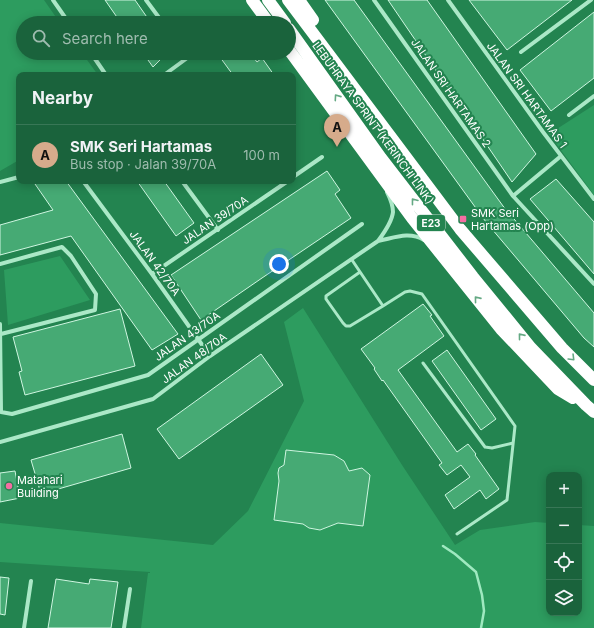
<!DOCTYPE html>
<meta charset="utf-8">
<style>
body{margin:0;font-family:Inter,sans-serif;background:#236943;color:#f1f3f6}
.controls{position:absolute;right:12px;bottom:12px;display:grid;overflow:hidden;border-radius:8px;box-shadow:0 2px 10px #0003}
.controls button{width:36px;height:36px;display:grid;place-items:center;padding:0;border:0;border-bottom:1px solid #387756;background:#1a633c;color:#f1f3f6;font:20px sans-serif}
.you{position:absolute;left:279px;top:264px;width:14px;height:14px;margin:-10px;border:3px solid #fff;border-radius:50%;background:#1a73e8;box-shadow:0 0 0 6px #1a73e833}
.badge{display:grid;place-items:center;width:26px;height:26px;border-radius:50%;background:#d6ab8b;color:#111;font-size:13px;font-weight:700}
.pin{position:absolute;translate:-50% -33px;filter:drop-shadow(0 1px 2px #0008)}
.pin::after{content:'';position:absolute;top:21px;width:14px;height:12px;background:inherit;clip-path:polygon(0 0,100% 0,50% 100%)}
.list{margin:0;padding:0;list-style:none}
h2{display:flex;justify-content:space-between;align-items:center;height:52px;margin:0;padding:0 16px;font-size:17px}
h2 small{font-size:13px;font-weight:400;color:#9fbcaf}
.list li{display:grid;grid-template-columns:26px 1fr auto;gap:12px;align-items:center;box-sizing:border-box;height:60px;padding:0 16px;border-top:1px solid #387756}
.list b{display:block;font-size:15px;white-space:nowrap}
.list p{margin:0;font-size:13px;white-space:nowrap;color:#9fbcaf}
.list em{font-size:13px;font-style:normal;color:#9fbcaf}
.icon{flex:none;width:22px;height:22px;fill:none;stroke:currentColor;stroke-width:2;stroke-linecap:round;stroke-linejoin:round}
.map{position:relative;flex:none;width:594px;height:628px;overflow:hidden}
.search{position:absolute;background:#1a633c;box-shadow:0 2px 10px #0003;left:16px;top:16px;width:280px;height:44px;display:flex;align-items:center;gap:10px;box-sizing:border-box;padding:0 14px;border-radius:22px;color:#9fbcaf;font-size:15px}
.panel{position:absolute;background:#1a633c;box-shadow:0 2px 10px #0003;left:16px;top:72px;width:280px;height:112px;border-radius:8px}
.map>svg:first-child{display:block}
.green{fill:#2d9c5f;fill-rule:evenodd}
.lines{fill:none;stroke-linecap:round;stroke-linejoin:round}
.stream{stroke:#9fe9c0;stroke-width:2.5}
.building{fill:#46aa74;stroke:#cff6e1}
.lane{stroke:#abe8c7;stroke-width:3}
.street{stroke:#abe8c7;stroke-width:4}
.highway{stroke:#fff;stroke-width:12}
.oneway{stroke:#65a984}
.poi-dot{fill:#f46ea2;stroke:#238450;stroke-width:1.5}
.labels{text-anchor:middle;stroke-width:4;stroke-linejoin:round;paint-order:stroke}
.shield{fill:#238450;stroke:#bddaca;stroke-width:1}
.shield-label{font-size:10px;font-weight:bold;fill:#fff}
.street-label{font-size:11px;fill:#fff;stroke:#238450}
.poi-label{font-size:11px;fill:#fff;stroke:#238450;text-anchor:start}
</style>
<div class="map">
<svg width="594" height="628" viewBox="0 0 594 628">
<rect width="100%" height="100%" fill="#238450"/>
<!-- green -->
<path class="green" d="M0,0H44L60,23H23V53H82L98,75H19V160L0,171Z
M594,105V195L549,134Z
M60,256L90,300L8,325L4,270Z
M303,308L402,465L455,545L480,530L535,522L549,523V613H579V525L594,526V628H141L148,573H150V572L0,562V523L213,545L248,511L304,401L284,322ZM286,450L334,455L344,461L349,471L363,469L370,475L363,526L338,523L320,530L310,528L303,524L274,520L279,481L278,473L279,468L284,465Z"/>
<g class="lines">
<!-- stream -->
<path class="stream" d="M443,546L455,554L476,572L482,595L484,611L481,628"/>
</g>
<!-- building -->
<path class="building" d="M105,0H135L151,23H121Z
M325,0H354L503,206L594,313V347L584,338L486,222Z
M388,0H427L536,154L512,182Z
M469,0H572L507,50Z
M594,12V78L551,111L520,70Z
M143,53H167L153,67Z
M217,53H250L257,62L262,58L274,75H233Z
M327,171L340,190L335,194L351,218L262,278L201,320L171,275Z
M556,179L594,222V274L530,199Z
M39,181H66L178,334L152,350L71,236L0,255V225L53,210L35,184Z
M137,181H164L194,223L176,236Z
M423,304L432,315L430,316L444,336L398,370L457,452L468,444L476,454L475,455L499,489L486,499L480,490L454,509L445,495L470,477L461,465L447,475L439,465L442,463L383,380L382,381L374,369L375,368L361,349Z
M120,309L135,366L25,395L19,372L22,371L13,337Z
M447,350L496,419L481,430L432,361Z
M261,354L283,385L179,459L157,429Z
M122,434L131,468L41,494L31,460Z
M286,450L334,455L344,461L349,471L362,468L370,475L363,526L338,523L320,530L309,528L303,524L274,520L279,481L278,473L279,468L284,465Z
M15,471L20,498L0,502V473Z
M0,577L9,578L5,615L0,614Z
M56,579L89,584L90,579L118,582L111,628H48Z"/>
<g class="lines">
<!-- lane -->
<path class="lane" d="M352,260L383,306
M360,272L326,296V299L343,323L346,326H350L383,306L405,292L410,291L422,294L515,426L507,500L457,534
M423,363L485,447L492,448L513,443"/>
<!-- street -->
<path class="street" d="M53,0L69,23
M146,0L163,23
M374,0L513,196L594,284
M448,0L543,132L594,199
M521,52L591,0
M91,53L106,75
M164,75L194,53
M569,115L594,96
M293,177L322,157
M83,181L152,274L210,356
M182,181L218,230
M0,182L19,177
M513,196L561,156
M378,241C384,233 392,222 393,212C393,205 390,198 387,192
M0,264L62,247L71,256L96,294L95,310L1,334
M152,274L288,181
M0,324L1,412L12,414L148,375L362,224
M0,442L153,399L210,356L378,241C394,238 409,231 424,240
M24,628L31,581
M124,628L130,589"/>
<!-- highway -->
<path class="highway" d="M252,0L269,23
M268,0L285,23
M288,0L460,229L562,348L594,380
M299,0L313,20
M289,29L381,158L473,277L531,348L586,405L594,412
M289,50L412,218L501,329L558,389L573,398"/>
</g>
<!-- one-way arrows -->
<defs><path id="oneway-chevron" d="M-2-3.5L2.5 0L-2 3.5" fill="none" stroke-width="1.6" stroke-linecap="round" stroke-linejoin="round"/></defs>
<g class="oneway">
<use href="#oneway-chevron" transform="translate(337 97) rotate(-125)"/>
<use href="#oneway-chevron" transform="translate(414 201) rotate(-128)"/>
<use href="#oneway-chevron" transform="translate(477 299) rotate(-129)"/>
<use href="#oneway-chevron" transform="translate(521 336) rotate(-129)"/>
<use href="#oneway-chevron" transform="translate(572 358) rotate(45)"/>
</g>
<!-- markers -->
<g class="poi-dot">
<rect x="459" y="215" width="8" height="8" rx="2"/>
<circle cx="9" cy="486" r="4"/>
</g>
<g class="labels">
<!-- shield labels -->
<rect class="shield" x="417" y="215" width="28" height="16" rx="3"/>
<g class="shield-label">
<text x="431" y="227">E23</text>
</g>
<!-- street labels -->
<g class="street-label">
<text transform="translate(451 93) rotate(55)" y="4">JALAN SRI HARTAMAS 2</text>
<text transform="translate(527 95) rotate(54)" y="4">JALAN SRI HARTAMAS 1</text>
<text transform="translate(373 123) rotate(54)" y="4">LEBUHRAYA SPRINT (KERINCHI LINK)</text>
<text transform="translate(215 220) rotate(-34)" y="4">JALAN 39/70A</text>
<text transform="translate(155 263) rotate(54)" y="4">JALAN 42/70A</text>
<text transform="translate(187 336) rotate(-35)" y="4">JALAN 43/70A</text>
<text transform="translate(194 358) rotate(-36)" y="4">JALAN 48/70A</text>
</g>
<!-- poi labels -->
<g class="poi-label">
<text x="471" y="217">SMK Seri<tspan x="471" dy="13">Hartamas (Opp)</tspan></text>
<text x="17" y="484">Matahari<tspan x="17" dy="13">Building</tspan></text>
</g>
</g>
</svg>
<div class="controls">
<button>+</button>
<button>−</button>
<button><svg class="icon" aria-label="locate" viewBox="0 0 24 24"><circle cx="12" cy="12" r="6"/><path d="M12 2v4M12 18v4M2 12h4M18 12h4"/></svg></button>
<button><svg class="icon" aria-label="layers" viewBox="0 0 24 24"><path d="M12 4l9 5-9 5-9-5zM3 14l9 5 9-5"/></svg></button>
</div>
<div class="you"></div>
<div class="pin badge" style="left:337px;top:147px">A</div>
<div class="search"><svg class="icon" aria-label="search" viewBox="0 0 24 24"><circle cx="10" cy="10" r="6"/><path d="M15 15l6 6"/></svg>Search here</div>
<section class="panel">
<h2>Nearby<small></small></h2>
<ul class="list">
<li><span class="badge">A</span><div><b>SMK Seri Hartamas</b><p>Bus stop · Jalan 39/70A</p></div><em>100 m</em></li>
</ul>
</section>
</div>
